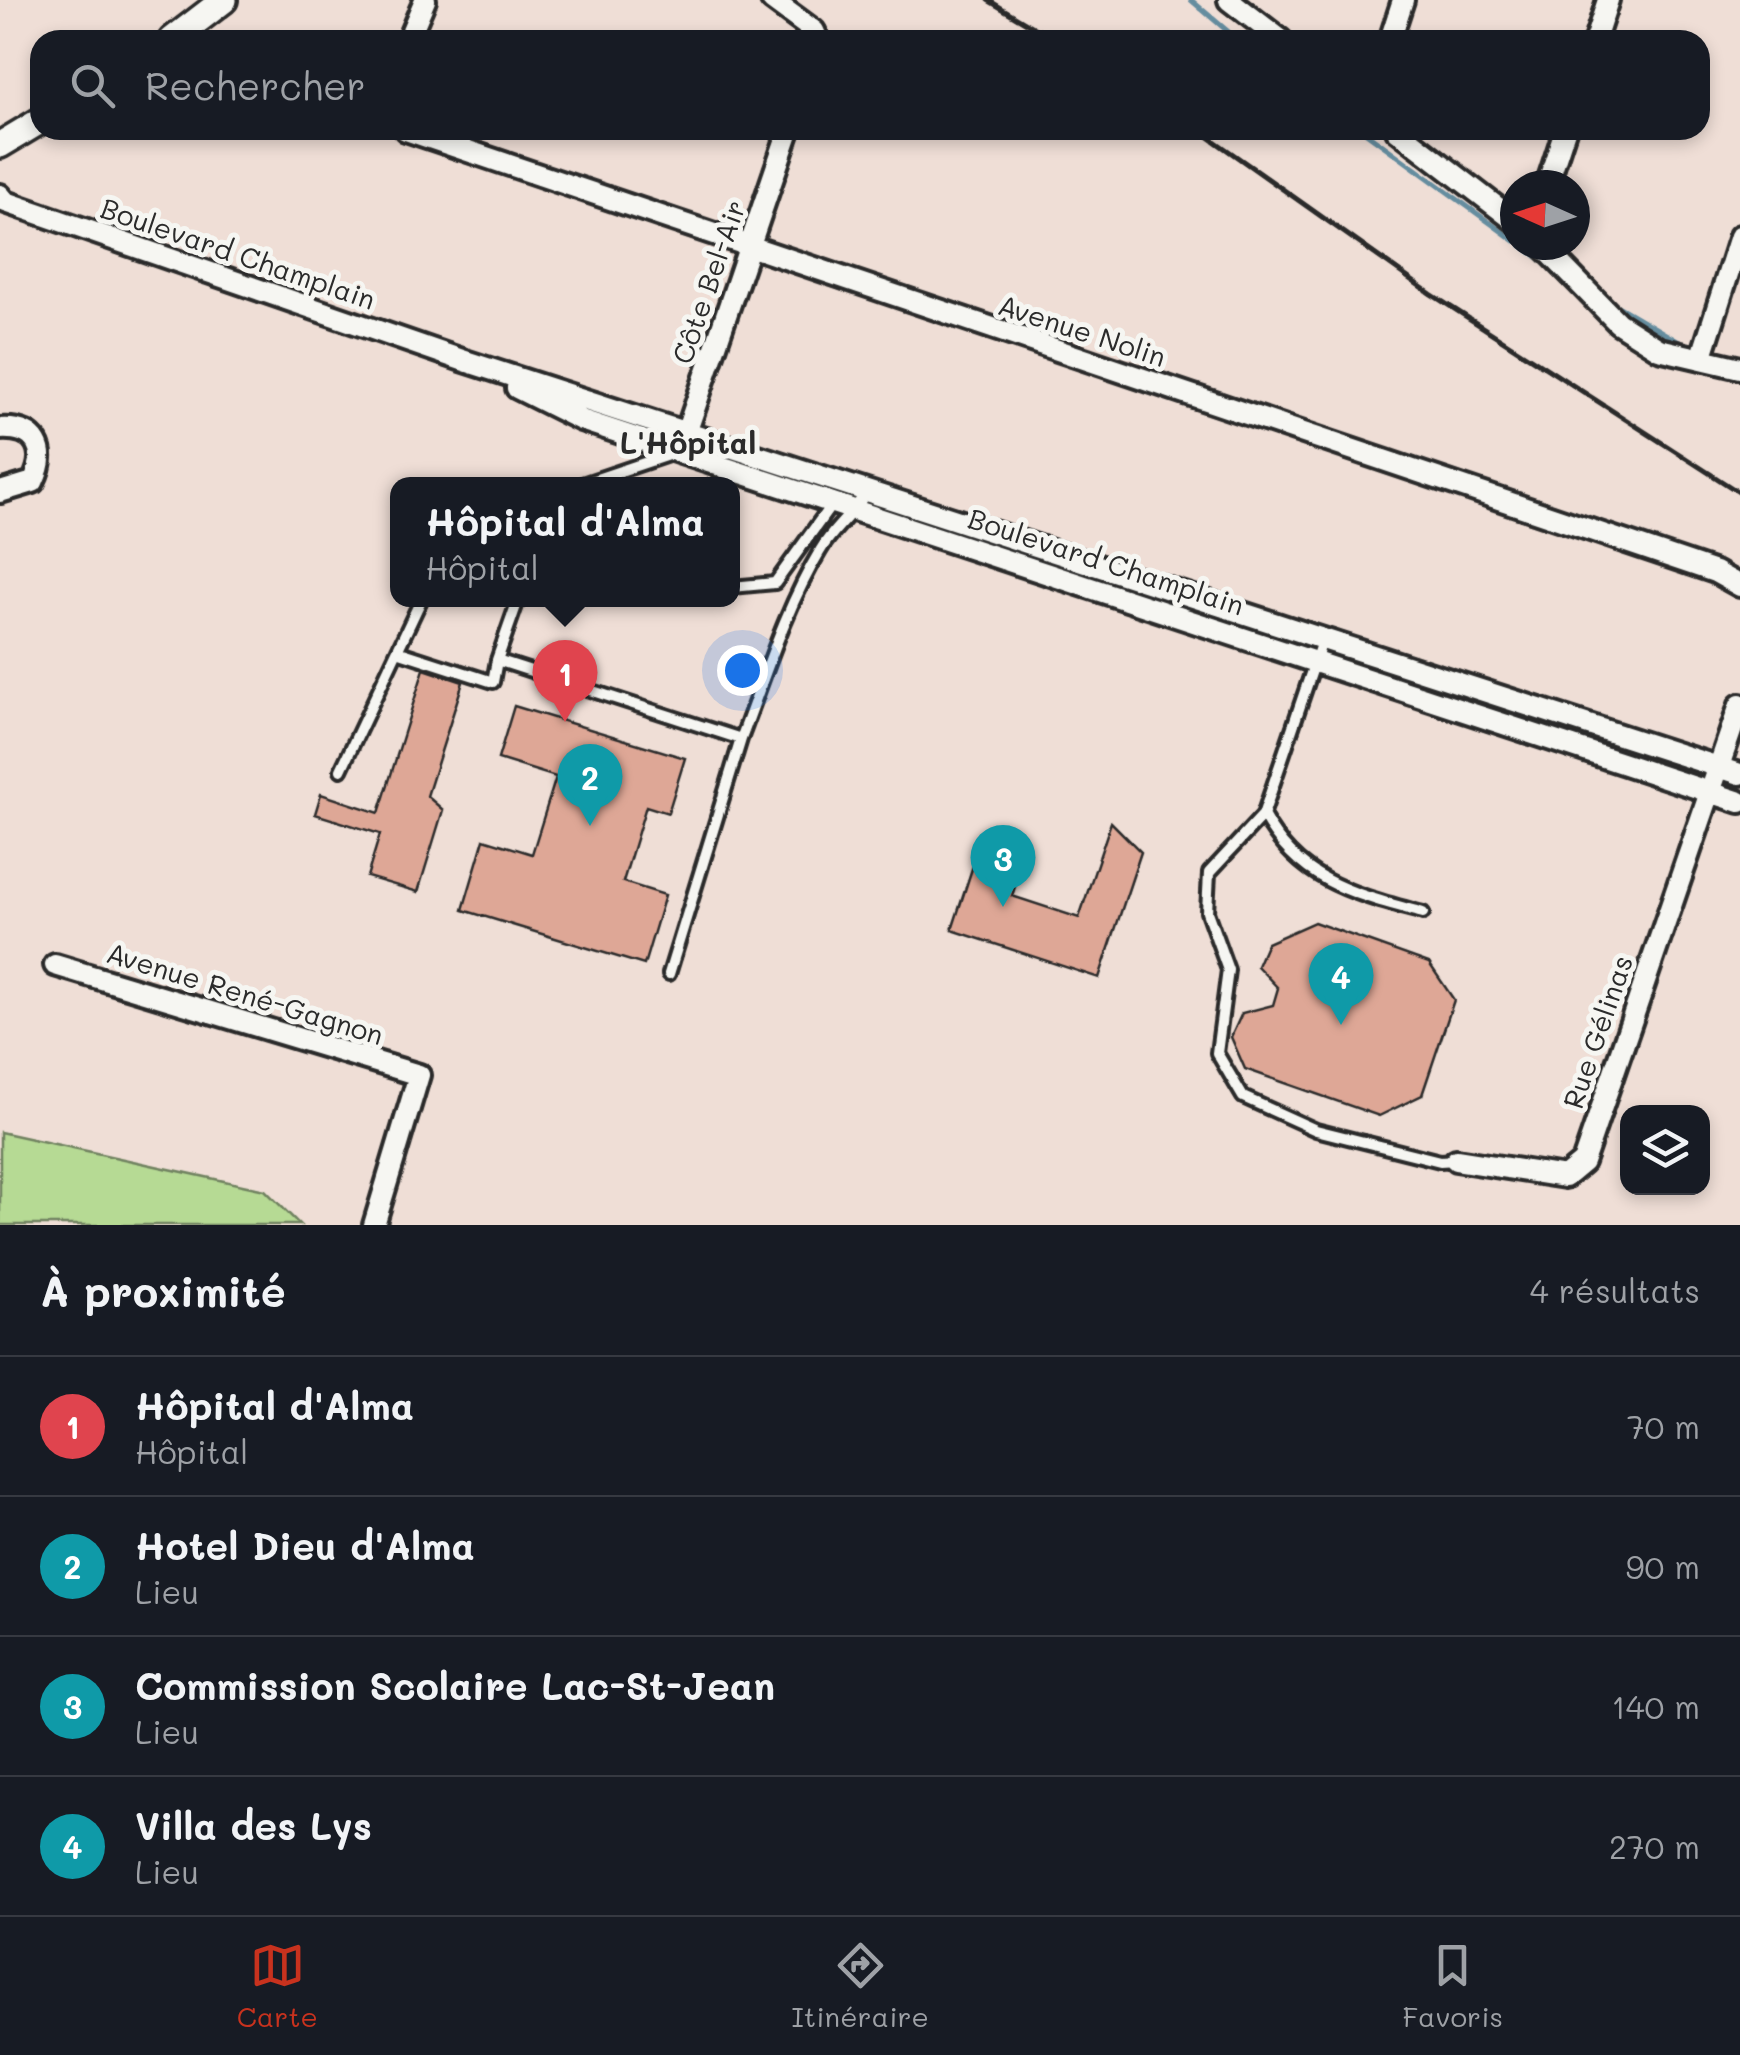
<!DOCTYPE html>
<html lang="fr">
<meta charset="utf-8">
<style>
body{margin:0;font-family:Mali,sans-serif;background:#20242c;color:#f1f3f6}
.controls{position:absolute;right:30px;bottom:30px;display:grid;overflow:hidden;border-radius:20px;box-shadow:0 5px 15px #0003}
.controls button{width:90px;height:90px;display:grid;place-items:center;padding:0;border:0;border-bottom:2px solid #363941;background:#171b24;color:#f1f3f6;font:50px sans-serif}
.compass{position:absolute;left:1500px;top:170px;width:90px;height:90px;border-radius:50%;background:#171b24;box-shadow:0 5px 15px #0003;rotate:273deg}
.you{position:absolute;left:742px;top:670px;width:35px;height:35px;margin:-25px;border:8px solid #fff;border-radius:50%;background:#1a73e8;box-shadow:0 0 0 15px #1a73e833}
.badge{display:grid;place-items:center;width:65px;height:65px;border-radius:50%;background:#c8321e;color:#fff;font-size:32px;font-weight:700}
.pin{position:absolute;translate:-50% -82px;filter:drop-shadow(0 2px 5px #0008)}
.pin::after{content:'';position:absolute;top:52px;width:35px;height:30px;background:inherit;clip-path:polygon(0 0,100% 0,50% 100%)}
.popup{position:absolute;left:390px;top:477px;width:350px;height:130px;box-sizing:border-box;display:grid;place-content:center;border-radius:20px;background:#171b24;filter:drop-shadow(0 2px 8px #0005);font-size:32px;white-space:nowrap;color:#9ea1a6}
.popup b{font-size:38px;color:#f1f3f6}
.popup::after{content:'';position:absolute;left:50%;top:100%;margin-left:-20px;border:20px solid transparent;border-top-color:#171b24}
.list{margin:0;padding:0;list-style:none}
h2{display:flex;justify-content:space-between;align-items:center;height:130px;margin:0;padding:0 40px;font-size:42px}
h2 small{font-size:32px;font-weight:400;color:#9ea1a6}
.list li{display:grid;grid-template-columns:65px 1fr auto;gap:30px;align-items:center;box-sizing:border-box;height:140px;padding:0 40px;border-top:2px solid #363941}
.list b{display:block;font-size:38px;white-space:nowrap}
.list p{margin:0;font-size:32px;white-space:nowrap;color:#9ea1a6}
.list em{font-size:32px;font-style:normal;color:#9ea1a6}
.icon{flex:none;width:55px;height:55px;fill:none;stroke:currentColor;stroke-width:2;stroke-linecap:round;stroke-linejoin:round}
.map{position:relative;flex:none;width:1740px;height:1225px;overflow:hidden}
.search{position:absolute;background:#171b24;box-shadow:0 5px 15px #0003;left:30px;right:30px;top:30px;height:110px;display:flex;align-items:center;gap:25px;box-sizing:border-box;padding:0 35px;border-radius:30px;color:#9ea1a6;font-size:38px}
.sheet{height:690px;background:#171b24}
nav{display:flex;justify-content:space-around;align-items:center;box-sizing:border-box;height:140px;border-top:2px solid #363941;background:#171b24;font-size:28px;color:#9ea1a6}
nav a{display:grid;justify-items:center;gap:5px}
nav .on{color:#c8321e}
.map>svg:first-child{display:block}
.green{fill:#b6da94;stroke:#708260;stroke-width:2.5}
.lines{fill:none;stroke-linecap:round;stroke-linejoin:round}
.stream{stroke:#658d9f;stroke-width:5}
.building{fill:#dea796;stroke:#2b2b2b;stroke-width:2.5}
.service-casing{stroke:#2b2b2b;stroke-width:18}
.minor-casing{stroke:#2b2b2b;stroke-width:28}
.tertiary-casing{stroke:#2b2b2b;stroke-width:32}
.service{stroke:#f6f6f2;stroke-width:10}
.minor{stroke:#f6f6f2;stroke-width:20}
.tertiary{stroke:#f6f6f2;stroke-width:25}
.rail{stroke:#2b2b2b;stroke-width:5}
.labels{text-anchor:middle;stroke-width:10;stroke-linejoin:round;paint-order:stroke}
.street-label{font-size:28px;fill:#2b2b2b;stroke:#f6f6f2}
.neighbourhood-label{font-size:30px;font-weight:bold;fill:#2b2b2b;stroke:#f6f6f2}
</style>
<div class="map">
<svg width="1740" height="1225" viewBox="0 0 1740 1225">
<rect width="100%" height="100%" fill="#efded6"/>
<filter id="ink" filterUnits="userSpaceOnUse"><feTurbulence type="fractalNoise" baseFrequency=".01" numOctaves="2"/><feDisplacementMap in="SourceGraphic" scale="20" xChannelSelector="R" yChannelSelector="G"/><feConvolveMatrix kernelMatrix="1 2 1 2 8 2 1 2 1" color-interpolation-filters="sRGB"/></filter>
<g filter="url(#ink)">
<!-- green -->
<path class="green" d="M0,1132L265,1190L300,1225H0Z"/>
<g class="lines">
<!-- stream -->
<path class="stream" d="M1191,0L1238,40
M1362,130L1515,241
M1521,245L1548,265
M1609,301L1686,346"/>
</g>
<!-- building -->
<path class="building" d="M424,669L463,682L427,796L443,810L418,892L367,877L380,834L315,814L321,794L379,813Z
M514,706L685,758L668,813L646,806L623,882L665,895L644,965L463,910L484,839L532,854L556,777L498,759Z
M1111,822L1141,852L1099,978L952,930L982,838L1026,852L1012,896L1079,918Z
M1314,922L1429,963L1454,1000L1422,1095L1379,1116L1245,1069L1231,1037L1242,1013L1273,1005L1278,988L1257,966L1267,943Z"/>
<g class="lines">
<defs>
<path id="service" d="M582,484L674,453
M732,587L775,583L832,504
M518,600L497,660L741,739C765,676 785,609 820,551C833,528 855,513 868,489
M1323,638L1263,815C1299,882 1354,894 1423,913
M397,651L493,682L497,660
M341,770L421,600
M1263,815L1209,873L1207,912L1228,970L1217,1053L1243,1097L1316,1130L1440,1161L1456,1160
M669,974L741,739"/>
<path id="minor" d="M772,0L814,31L818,40
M1229,0L1281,40
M408,40L425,0
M1390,40L1403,0
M1595,40L1608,0
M406,130L1715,572L1740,586
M1397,130L1515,221
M1547,185L1565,130
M0,195L6,202L462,360L1740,774
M1542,245L1618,323L1659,349L1740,368
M1701,359L1740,236
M517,388L581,420L1740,802
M0,429C37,427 49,450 33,482L0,492
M682,445L789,130
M55,965L419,1075L374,1225
M1456,1160L1565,1177L1583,1162L1740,705"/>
<path id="tertiary" d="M172,40L224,0
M0,145L40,121"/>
</defs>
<!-- service casing -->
<use href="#service" class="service-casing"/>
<!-- minor casing -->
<use href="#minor" class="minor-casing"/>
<!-- tertiary casing -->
<use href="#tertiary" class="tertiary-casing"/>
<!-- service -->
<use href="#service" class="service"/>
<!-- minor -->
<use href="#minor" class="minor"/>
<!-- tertiary -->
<use href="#tertiary" class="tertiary"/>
<!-- rail -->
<path class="rail" d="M988,0L1055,40
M1199,130L1431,294L1740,493"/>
</g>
</g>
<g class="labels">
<!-- street labels -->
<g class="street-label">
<text transform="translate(238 254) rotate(19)" y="10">Boulevard Champlain</text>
<text transform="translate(709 282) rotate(-71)" y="10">Côte Bel-Air</text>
<text transform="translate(1082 331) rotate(18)" y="10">Avenue Nolin</text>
<text transform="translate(1106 562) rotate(18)" y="10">Boulevard Champlain</text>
<text transform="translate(245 994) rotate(17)" y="10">Avenue René-Gagnon</text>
<text transform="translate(1598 1032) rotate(-71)" y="10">Rue Gélinas</text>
</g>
<!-- neighbourhood labels -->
<g class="neighbourhood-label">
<text x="688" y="454">L'Hôpital</text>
</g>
</g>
</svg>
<div class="controls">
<button><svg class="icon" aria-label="layers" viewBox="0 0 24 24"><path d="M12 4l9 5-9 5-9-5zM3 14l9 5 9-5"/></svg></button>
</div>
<svg class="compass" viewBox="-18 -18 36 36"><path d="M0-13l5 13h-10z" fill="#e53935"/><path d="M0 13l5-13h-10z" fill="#9ea1a6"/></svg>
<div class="you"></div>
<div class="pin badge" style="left:565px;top:722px;background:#e0444e">1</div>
<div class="popup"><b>Hôpital d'Alma</b>Hôpital</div>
<div class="pin badge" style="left:590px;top:826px;background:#0f9aa8">2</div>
<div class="pin badge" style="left:1003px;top:907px;background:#0f9aa8">3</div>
<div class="pin badge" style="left:1341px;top:1025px;background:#0f9aa8">4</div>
<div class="search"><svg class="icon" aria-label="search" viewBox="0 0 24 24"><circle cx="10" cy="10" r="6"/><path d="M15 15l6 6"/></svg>Rechercher</div>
</div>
<section class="sheet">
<h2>À proximité<small>4 résultats</small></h2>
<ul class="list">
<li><span class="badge" style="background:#e0444e">1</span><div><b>Hôpital d'Alma</b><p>Hôpital</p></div><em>70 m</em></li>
<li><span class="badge" style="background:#0f9aa8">2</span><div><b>Hotel Dieu d'Alma</b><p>Lieu</p></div><em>90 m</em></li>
<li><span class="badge" style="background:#0f9aa8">3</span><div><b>Commission Scolaire Lac-St-Jean</b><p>Lieu</p></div><em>140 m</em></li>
<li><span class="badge" style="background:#0f9aa8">4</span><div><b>Villa des Lys</b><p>Lieu</p></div><em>270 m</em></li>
</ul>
</section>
<nav>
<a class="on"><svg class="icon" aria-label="map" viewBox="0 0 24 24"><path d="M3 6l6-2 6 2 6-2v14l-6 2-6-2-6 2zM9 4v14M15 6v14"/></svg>Carte</a>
<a><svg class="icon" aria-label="directions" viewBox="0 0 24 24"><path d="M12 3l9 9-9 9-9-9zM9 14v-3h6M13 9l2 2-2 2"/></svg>Itinéraire</a>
<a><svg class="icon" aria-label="saved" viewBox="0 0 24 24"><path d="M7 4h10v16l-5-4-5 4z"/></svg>Favoris</a>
</nav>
